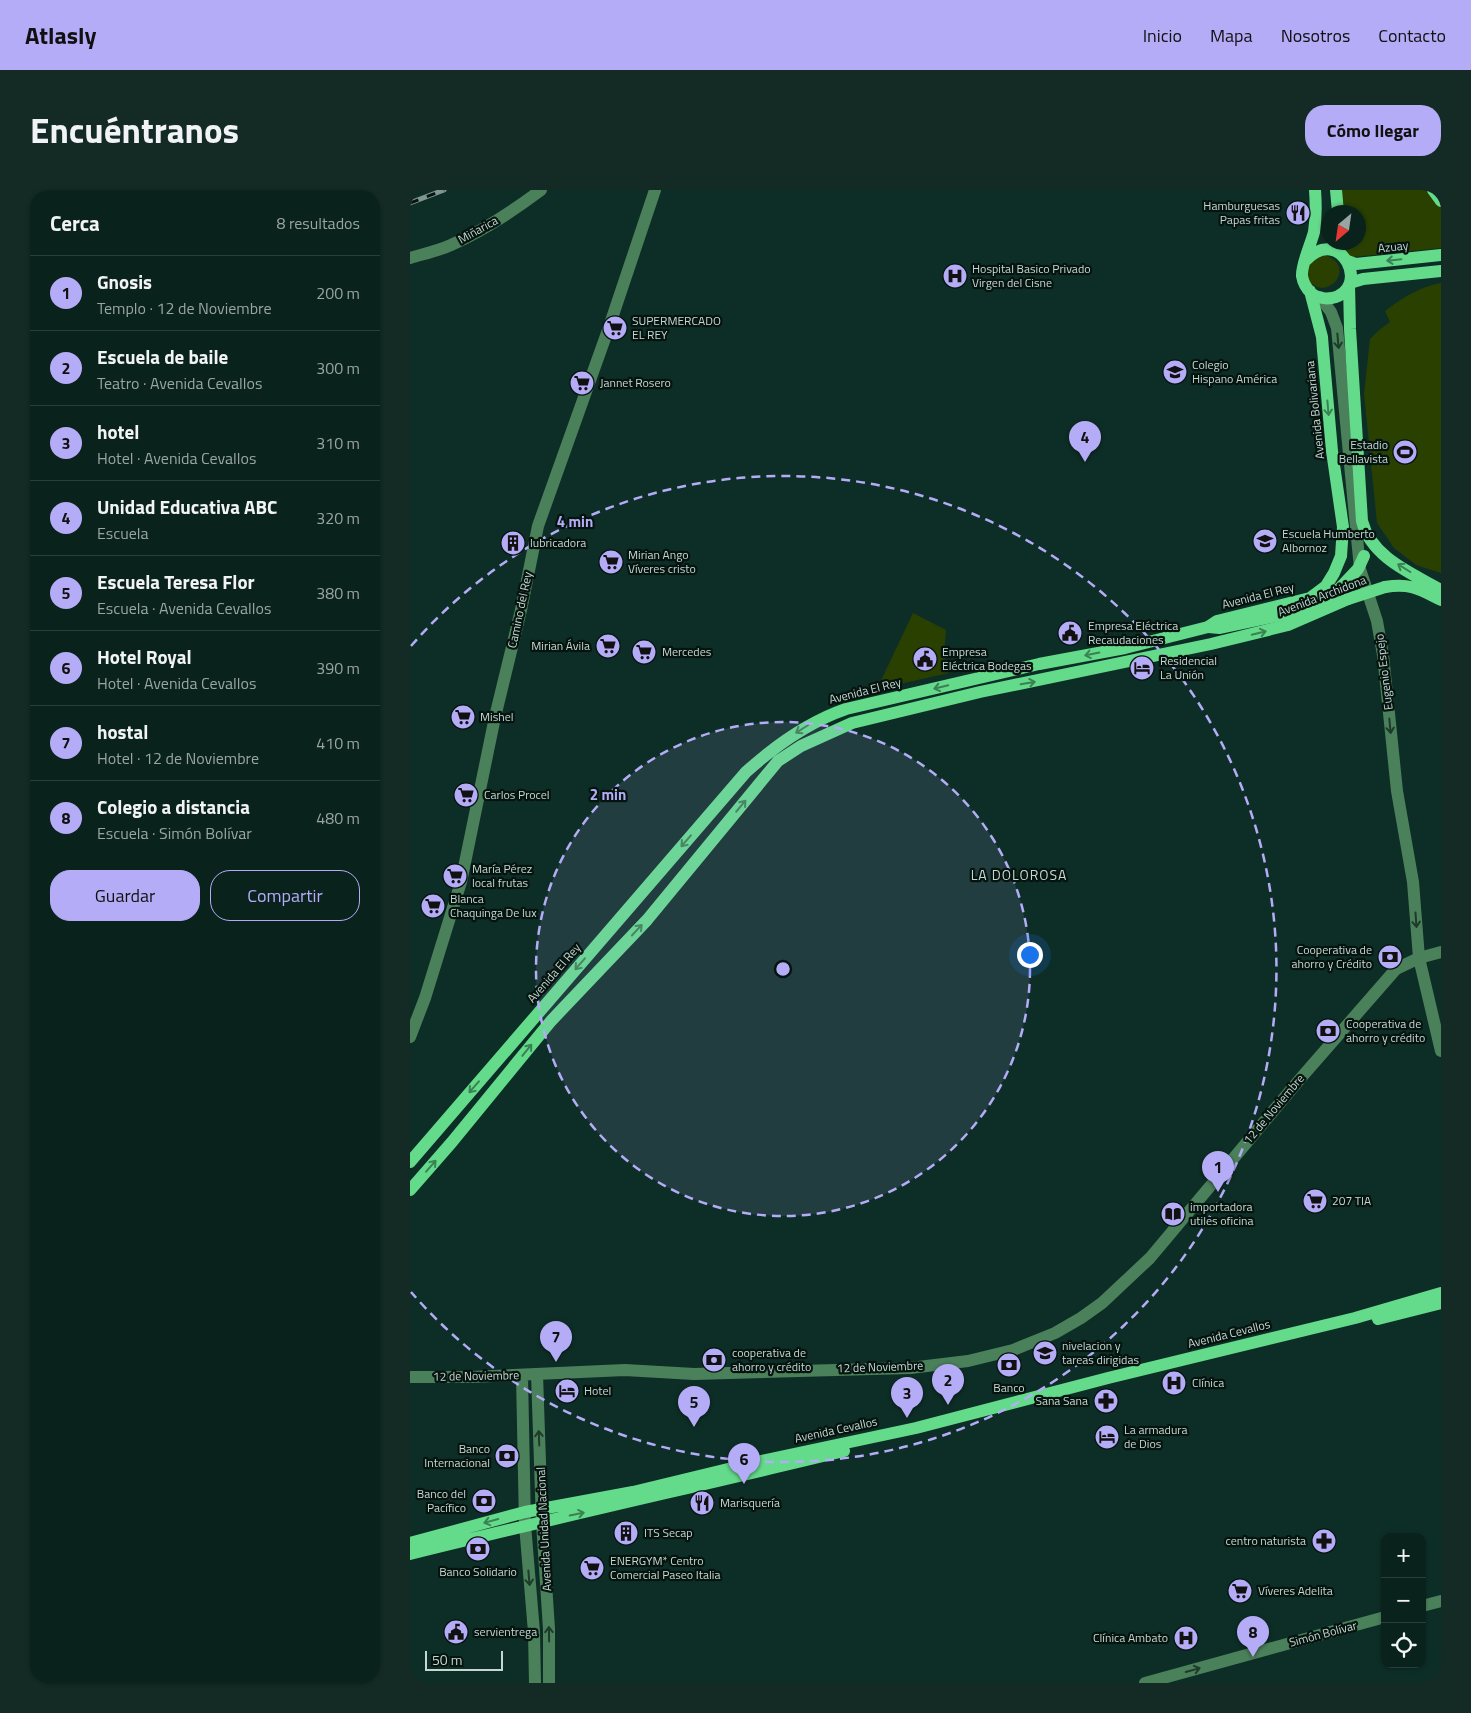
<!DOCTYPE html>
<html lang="es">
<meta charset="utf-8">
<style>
body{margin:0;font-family:"Titillium Web",sans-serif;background:#132a25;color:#f1f3f6}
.controls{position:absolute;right:15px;bottom:15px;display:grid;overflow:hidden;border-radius:10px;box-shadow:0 1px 4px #0004}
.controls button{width:45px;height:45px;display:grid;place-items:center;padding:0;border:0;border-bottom:1px solid #2a3f3b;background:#0a221c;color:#f1f3f6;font:25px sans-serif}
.compass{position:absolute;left:911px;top:15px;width:45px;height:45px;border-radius:50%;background:#0a221c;box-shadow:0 1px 4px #0004;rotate:209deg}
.scale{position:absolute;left:15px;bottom:12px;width:78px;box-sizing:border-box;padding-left:5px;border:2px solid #c5d7d1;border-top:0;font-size:14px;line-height:18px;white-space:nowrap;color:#c5d7d1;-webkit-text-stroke:4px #061410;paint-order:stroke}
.you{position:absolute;left:619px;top:764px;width:18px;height:18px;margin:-12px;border:4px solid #fff;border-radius:50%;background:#1a73e8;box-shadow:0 0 0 8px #1a73e833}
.badge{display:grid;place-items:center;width:32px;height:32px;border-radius:50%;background:#b5acf8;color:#111;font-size:16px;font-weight:700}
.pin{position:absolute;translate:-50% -41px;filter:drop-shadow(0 1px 2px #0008)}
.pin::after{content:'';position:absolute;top:26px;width:18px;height:15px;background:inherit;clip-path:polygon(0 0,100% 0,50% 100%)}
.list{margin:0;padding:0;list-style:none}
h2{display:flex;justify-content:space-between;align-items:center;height:65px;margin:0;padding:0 20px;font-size:21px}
h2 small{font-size:16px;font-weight:400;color:#99a4a3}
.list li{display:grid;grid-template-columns:32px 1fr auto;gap:15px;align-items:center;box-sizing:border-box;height:75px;padding:0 20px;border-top:1px solid #2a3f3b}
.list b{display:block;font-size:19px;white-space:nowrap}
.list p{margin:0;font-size:16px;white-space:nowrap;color:#99a4a3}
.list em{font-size:16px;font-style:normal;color:#99a4a3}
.actions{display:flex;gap:10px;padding:15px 20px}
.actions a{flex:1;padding:11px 0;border:1px solid #b5acf8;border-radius:20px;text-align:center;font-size:18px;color:#b5acf8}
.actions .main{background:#b5acf8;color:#111}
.icon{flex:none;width:28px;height:28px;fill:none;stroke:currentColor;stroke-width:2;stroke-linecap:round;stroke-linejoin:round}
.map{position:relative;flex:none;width:1031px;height:1493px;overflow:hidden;border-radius:20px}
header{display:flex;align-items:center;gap:30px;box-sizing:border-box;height:70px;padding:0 25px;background:#b5acf8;color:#111}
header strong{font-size:24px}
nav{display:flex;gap:28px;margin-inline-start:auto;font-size:18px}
.intro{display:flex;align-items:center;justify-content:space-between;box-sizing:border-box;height:120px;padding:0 30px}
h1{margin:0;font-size:35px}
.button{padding:12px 22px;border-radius:20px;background:#b5acf8;color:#111;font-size:18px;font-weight:700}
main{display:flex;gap:30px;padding:0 30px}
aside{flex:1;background:#0a221c;border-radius:20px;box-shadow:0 1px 4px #0004}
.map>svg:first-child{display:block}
.green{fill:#294000}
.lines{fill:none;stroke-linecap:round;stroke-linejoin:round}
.minor{stroke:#4b815a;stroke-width:12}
.major{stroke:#64db8a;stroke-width:12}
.rail-casing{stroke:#809791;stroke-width:5}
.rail{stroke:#061410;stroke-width:3;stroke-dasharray:9;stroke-linecap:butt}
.major-bridge{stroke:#64db8a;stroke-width:12}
.oneway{stroke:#3a8153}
.oneway2{stroke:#1e3a2a}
.ring{fill:none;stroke:#b5acf8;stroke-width:2.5;stroke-dasharray:9 6}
.labels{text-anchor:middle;stroke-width:4.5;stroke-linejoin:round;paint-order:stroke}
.poi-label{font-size:12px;fill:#c5d7d1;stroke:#061410;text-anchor:start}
.street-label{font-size:12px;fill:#c5d7d1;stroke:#061410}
.neighbourhood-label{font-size:14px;letter-spacing:1px;fill:#c5d7d1;stroke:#061410}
.centre{fill:#b5acf8;stroke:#061410;stroke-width:2.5}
.ring-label{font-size:15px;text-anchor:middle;font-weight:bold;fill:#b5acf8;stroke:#061410;stroke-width:4.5;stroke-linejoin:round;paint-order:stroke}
</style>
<header>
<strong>Atlasly</strong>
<nav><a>Inicio</a><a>Mapa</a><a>Nosotros</a><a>Contacto</a></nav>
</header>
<div class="intro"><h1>Encuéntranos</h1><a class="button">Cómo llegar</a></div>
<main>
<aside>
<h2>Cerca<small>8 resultados</small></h2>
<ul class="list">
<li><span class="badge">1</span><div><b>Gnosis</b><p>Templo · 12 de Noviembre</p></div><em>200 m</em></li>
<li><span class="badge">2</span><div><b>Escuela de baile</b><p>Teatro · Avenida Cevallos</p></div><em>300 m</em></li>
<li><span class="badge">3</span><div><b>hotel</b><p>Hotel · Avenida Cevallos</p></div><em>310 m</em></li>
<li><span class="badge">4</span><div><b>Unidad Educativa ABC</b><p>Escuela</p></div><em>320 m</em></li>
<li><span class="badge">5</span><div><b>Escuela Teresa Flor</b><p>Escuela · Avenida Cevallos</p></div><em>380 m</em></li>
<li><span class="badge">6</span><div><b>Hotel Royal</b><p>Hotel · Avenida Cevallos</p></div><em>390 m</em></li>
<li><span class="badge">7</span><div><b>hostal</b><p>Hotel · 12 de Noviembre</p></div><em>410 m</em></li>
<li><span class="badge">8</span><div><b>Colegio a distancia</b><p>Escuela · Simón Bolívar</p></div><em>480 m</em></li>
</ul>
<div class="actions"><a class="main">Guardar</a><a>Compartir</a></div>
</aside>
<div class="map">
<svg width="1031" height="1493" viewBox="0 0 1031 1493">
<rect width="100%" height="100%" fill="#0d2e26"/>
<!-- green -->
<path class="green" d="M929,0H1020L1031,16V58L943,67C935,64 935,60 934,53L948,52V22H931Z
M911,64C951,73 917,116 897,89V72Z
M1031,93V383L1006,375L984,358L967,333L954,204L960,149L968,141L980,132L975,121C992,108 1009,97 1031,93Z
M503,423L536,440L534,463L539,483L467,499Z"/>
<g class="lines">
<!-- minor -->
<path class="minor" d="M0,68C13,64 28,61 41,55C73,41 103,21 131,0
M910,107L921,122L927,138L950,379L967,431L973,465L987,601L1003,692L1009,768L1031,861
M0,847L15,808L51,692L85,527L111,420L128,336L198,140L245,0
M127,1184L132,1332L139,1439V1493
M112,1185L115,1335L124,1442L125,1493
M0,1187H62L215,1180L284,1184L500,1178L558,1171L603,1160L645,1143L671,1128L692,1113L740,1068L890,889L986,779L1009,768L1031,762
M1012,1416L1031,1411
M735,1493L975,1427"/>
<!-- major -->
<path class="major" d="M926,0L928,22
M1023,0L1031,11
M896,70C931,34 962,99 922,108C915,109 907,108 901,103C896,98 893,92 892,86C891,75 901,54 904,42C906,29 906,13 905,0
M938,71L946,74L1031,65
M940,93L953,89L1031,81
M939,95L940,139L952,331C961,367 1001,383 1031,400
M975,397C1001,393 1009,399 1031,410
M0,972L336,582C366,555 398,532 436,519L629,474L715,458L798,437L807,431L900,408L916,396L924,383L931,366L933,337L922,261L913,160L912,147L900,101
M0,1000L42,952L141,831L237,730L368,571L391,556L442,533L570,502L801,454L878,435L938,409
M968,1129L1031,1113
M0,1353L115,1322L223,1302L351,1271L506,1238L698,1188L945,1128L1031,1103
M0,1364C144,1328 289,1296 434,1261"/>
<defs>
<path id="rail" d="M0,13L34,0"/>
</defs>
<!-- rail casing -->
<use href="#rail" class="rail-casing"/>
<!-- rail -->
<use href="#rail" class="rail"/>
<!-- major-bridge -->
<path class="major-bridge" d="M938,409L975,397
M798,437L810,438L899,419L930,398L948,379L954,366"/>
</g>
<!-- one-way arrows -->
<defs><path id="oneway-shaft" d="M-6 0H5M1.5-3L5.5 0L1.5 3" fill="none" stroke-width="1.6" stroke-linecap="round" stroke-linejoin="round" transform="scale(1.25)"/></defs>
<g class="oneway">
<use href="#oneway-shaft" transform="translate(984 70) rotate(174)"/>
<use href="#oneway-shaft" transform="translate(918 218) rotate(85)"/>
<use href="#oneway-shaft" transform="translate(994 378) rotate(-148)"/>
<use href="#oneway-shaft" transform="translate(849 443) rotate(-14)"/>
<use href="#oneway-shaft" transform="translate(682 464) rotate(169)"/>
<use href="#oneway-shaft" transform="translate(618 493) rotate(-10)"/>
<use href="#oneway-shaft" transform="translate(531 497) rotate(167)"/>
<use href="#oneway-shaft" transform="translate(392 539) rotate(148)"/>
<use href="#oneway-shaft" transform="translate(331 616) rotate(-50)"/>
<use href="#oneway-shaft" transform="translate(276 651) rotate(131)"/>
<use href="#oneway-shaft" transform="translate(227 740) rotate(-47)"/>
<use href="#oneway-shaft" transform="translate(170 774) rotate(131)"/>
<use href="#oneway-shaft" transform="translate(117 860) rotate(-51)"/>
<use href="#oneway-shaft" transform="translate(64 897) rotate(131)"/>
<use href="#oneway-shaft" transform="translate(21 976) rotate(-49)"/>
<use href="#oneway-shaft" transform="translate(167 1324) rotate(-12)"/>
<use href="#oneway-shaft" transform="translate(81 1331) rotate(165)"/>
</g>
<g class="oneway2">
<use href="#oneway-shaft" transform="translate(928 151) rotate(85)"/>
<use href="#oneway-shaft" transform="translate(980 536) rotate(85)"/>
<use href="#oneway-shaft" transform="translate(1006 730) rotate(86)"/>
<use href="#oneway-shaft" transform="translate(129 1248) rotate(-92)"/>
<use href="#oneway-shaft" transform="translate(119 1388) rotate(85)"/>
<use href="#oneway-shaft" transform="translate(139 1444) rotate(-91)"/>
<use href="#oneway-shaft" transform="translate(783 1480) rotate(-15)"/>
</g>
<!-- distance rings -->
<circle cx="373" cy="779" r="247" fill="#b5acf8" fill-opacity=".12"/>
<g class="ring">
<circle cx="373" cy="779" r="247"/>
<path d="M1 456A493 493 0 1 1 1 1102"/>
</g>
<!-- icons -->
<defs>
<symbol id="restaurant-disc" viewBox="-11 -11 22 22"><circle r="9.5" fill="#b5acf8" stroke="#061410"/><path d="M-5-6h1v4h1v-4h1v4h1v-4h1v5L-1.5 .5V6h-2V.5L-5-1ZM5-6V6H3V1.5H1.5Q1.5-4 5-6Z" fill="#111"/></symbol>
<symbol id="hospital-disc" viewBox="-11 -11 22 22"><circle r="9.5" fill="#b5acf8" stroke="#061410"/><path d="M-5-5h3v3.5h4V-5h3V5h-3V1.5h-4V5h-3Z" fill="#111"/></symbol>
<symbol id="supermarket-disc" viewBox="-11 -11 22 22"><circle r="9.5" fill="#b5acf8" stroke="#061410"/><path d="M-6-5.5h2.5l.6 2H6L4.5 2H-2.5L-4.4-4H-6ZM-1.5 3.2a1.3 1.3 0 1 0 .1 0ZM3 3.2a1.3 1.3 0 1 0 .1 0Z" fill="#111"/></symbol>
<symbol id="university-disc" viewBox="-11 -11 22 22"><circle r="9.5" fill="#b5acf8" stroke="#061410"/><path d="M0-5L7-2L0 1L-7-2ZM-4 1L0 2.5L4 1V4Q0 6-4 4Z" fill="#111"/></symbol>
<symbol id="stadium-disc" viewBox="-11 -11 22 22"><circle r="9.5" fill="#b5acf8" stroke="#061410"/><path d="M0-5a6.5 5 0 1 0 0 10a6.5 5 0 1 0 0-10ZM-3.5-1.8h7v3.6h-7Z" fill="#111"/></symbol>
<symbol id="school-disc" viewBox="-11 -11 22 22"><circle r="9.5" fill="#b5acf8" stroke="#061410"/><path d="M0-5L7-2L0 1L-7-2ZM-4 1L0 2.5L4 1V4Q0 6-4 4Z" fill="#111"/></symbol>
<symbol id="building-disc" viewBox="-11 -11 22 22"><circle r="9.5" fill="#b5acf8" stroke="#061410"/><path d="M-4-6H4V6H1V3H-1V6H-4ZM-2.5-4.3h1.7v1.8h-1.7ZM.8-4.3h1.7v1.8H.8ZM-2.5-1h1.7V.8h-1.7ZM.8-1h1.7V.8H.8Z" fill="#111"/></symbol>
<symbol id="civic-disc" viewBox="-11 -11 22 22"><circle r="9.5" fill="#b5acf8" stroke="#061410"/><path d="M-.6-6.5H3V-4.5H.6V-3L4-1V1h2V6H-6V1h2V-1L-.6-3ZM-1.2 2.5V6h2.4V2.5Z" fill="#111"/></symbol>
<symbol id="hotel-disc" viewBox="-11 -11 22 22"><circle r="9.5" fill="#b5acf8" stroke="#061410"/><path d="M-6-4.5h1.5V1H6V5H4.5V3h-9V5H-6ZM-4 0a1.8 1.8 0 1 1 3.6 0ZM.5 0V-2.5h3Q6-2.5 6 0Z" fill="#111"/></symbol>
<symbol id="bank-disc" viewBox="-11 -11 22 22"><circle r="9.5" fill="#b5acf8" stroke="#061410"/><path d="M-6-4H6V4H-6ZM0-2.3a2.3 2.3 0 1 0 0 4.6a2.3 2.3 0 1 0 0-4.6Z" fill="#111"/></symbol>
<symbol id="library-disc" viewBox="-11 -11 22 22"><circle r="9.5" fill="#b5acf8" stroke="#061410"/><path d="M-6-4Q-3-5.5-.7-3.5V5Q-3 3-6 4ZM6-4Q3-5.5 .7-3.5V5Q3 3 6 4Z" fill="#111"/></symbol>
<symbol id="pharmacy-disc" viewBox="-11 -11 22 22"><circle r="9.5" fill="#b5acf8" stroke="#061410"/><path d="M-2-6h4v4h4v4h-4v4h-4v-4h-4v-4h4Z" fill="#111"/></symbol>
</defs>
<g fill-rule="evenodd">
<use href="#restaurant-disc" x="874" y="9" width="28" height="28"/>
<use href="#hospital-disc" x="531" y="72" width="28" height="28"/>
<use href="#supermarket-disc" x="191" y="124" width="28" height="28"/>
<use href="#university-disc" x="751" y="168" width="28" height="28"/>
<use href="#supermarket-disc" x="158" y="179" width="28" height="28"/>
<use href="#stadium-disc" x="981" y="248" width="28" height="28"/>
<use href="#school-disc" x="841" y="337" width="28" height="28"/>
<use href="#building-disc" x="89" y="339" width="28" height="28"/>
<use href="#supermarket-disc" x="187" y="358" width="28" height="28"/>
<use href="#civic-disc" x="646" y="429" width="28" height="28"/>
<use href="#supermarket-disc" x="184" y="442" width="28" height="28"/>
<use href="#supermarket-disc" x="220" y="448" width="28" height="28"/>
<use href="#civic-disc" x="501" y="455" width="28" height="28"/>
<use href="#hotel-disc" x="718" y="464" width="28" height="28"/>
<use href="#supermarket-disc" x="39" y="513" width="28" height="28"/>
<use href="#supermarket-disc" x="42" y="591" width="28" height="28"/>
<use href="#supermarket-disc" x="31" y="672" width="28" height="28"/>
<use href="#supermarket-disc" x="9" y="702" width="28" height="28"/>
<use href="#bank-disc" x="966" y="753" width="28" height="28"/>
<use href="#bank-disc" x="904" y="827" width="28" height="28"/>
<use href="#supermarket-disc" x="891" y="997" width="28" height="28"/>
<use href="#library-disc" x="749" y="1010" width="28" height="28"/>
<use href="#school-disc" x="621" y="1149" width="28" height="28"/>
<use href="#bank-disc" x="290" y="1156" width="28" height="28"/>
<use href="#bank-disc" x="585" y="1161" width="28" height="28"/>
<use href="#hospital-disc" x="750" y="1179" width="28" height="28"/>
<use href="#hotel-disc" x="143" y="1187" width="28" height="28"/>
<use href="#pharmacy-disc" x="682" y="1197" width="28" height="28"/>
<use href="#hotel-disc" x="683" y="1233" width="28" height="28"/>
<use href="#bank-disc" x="83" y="1252" width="28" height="28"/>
<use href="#bank-disc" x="60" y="1297" width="28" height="28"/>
<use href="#restaurant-disc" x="278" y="1299" width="28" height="28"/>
<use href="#building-disc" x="202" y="1329" width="28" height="28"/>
<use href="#pharmacy-disc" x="900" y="1337" width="28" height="28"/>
<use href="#bank-disc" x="54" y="1345" width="28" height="28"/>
<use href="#supermarket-disc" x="168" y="1364" width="28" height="28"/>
<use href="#supermarket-disc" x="816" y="1387" width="28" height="28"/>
<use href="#civic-disc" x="32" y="1428" width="28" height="28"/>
<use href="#hospital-disc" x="762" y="1434" width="28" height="28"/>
</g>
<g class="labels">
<!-- poi labels -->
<g class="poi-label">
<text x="870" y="20" text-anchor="end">Hamburguesas<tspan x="870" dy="14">Papas fritas</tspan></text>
<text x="562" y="83">Hospital Basico Privado<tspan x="562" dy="14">Virgen del Cisne</tspan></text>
<text x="222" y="135">SUPERMERCADO<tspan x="222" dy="14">EL REY</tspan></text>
<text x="782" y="179">Colegio<tspan x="782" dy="14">Hispano América</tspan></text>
<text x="190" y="197">Jannet Rosero</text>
<text x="978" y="259" text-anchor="end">Estadio<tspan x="978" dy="14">Bellavista</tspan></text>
<text x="872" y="348">Escuela Humberto<tspan x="872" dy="14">Albornoz</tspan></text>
<text x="120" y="357">lubricadora</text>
<text x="218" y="369">Mirian Ango<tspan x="218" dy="14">Víveres cristo</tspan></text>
<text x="678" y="440">Empresa Eléctrica<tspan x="678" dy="14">Recaudaciones</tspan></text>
<text x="180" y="460" text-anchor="end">Mirian Ávila</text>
<text x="252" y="466">Mercedes</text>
<text x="532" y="466">Empresa<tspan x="532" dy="14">Eléctrica Bodegas</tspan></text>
<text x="750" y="475">Residencial<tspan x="750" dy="14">La Unión</tspan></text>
<text x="70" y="531">Mishel</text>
<text x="74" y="609">Carlos Procel</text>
<text x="62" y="683">María Pérez<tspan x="62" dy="14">local frutas</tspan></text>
<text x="40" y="713">Blanca<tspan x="40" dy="14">Chaquinga De lux</tspan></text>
<text x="962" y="764" text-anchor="end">Cooperativa de<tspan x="962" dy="14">ahorro y Crédito</tspan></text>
<text x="936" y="838">Cooperativa de<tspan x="936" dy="14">ahorro y crédito</tspan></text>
<text x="922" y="1015">207 TIA</text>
<text x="780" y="1021">importadora<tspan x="780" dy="14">utiles oficina</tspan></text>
<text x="652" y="1160">nivelacion y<tspan x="652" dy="14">tareas dirigidas</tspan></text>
<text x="322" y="1167">cooperativa de<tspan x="322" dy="14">ahorro y crédito</tspan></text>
<text x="782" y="1197">Clínica</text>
<text x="599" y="1202" text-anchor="middle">Banco</text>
<text x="174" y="1205">Hotel</text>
<text x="678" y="1215" text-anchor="end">Sana Sana</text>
<text x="714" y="1244">La armadura<tspan x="714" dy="14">de Dios</tspan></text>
<text x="80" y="1263" text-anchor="end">Banco<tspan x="80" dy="14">Internacional</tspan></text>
<text x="56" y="1308" text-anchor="end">Banco del<tspan x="56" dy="14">Pacífico</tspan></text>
<text x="310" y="1317">Marisquería</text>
<text x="234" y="1347">ITS Secap</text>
<text x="896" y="1355" text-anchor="end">centro naturista</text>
<text x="200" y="1375">ENERGYM* Centro<tspan x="200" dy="14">Comercial Paseo Italia</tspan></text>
<text x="68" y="1386" text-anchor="middle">Banco Solidario</text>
<text x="848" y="1405">Víveres Adelita</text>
<text x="64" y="1446">servientrega</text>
<text x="758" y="1452" text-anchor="end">Clínica Ambato</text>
</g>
<!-- street labels -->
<g class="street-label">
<text transform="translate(68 40) rotate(-29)" y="4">Miñarica</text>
<text transform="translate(983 57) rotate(-6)" y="4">Azuay</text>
<text transform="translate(905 220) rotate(-96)" y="4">Avenida Bolivariana</text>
<text transform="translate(848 406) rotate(-14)" y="4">Avenida El Rey</text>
<text transform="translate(912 406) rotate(-21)" y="4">Avenida Archidona</text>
<text transform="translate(110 420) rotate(-78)" y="4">Camino del Rey</text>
<text transform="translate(974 482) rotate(-97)" y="4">Eugenio Espejo</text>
<text transform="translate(455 501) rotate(-14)" y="4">Avenida El Rey</text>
<text transform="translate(144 783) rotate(-49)" y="4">Avenida El Rey</text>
<text transform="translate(864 919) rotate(-50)" y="4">12 de Noviembre</text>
<text transform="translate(819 1144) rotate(-14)" y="4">Avenida Cevallos</text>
<text transform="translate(470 1177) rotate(-2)" y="4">12 de Noviembre</text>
<text transform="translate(66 1186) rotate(-1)" y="4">12 de Noviembre</text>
<text transform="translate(426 1240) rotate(-12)" y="4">Avenida Cevallos</text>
<text transform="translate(134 1339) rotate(-93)" y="4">Avenida Unidad Nacional</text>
<text transform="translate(913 1444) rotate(-15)" y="4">Simón Bolívar</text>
</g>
<!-- neighbourhood labels -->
<g class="neighbourhood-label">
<text x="609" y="690">LA DOLOROSA</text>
</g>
</g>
<circle cx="373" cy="779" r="8" class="centre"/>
<g class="ring-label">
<text x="165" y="337">4 min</text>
<text x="198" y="610">2 min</text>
</g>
</svg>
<div class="controls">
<button>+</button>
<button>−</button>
<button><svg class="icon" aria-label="locate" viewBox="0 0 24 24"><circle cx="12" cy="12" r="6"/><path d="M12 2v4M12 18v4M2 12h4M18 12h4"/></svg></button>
</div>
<svg class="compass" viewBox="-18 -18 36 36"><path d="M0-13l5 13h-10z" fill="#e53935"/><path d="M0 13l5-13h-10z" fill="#99a4a3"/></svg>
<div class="scale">50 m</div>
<div class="you"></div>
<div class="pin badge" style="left:808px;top:1002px">1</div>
<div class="pin badge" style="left:538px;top:1215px">2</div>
<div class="pin badge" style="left:497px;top:1228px">3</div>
<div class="pin badge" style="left:675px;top:272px">4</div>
<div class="pin badge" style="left:284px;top:1237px">5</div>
<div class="pin badge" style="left:334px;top:1294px">6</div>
<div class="pin badge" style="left:146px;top:1172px">7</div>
<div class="pin badge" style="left:843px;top:1467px">8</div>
</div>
</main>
